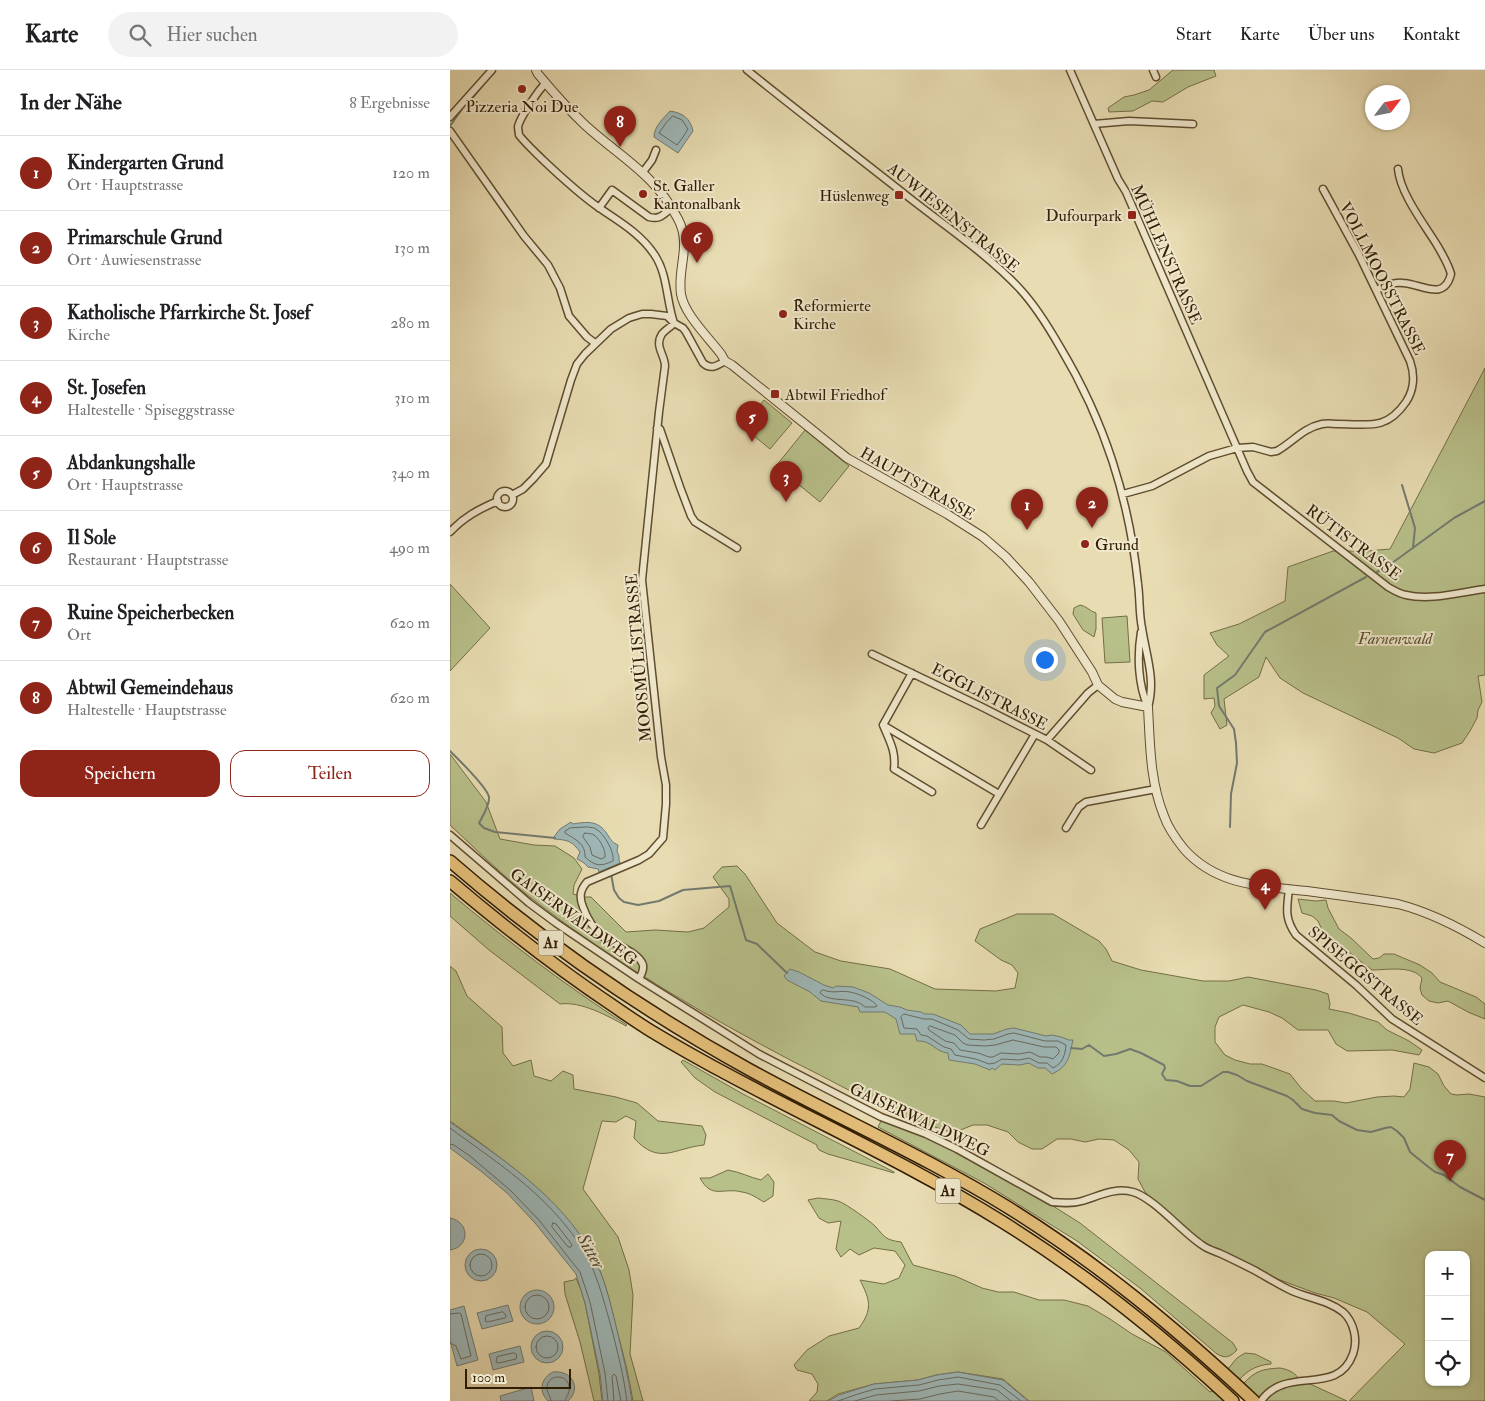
<!DOCTYPE html>
<html lang="de">
<meta charset="utf-8">
<style>
body{margin:0;font-family:"IM FELL Double Pica",serif;background:#f2f2f2;color:#202124}
.controls{position:absolute;right:15px;bottom:15px;display:grid;overflow:hidden;border-radius:10px;box-shadow:0 1px 4px #0004}
.controls button{width:45px;height:45px;display:grid;place-items:center;padding:0;border:0;border-bottom:1px solid #e0e0e0;background:#fff;color:#202124;font:25px sans-serif}
.compass{position:absolute;left:915px;top:15px;width:45px;height:45px;border-radius:50%;background:#fff;box-shadow:0 1px 4px #0004;rotate:58deg}
.scale{position:absolute;left:15px;bottom:12px;width:106px;box-sizing:border-box;padding-left:5px;border:2px solid #311d02;border-top:0;font-size:14px;line-height:18px;white-space:nowrap;color:#311d02;-webkit-text-stroke:4px #f0e8cd;paint-order:stroke}
.you{position:absolute;left:594px;top:589px;width:18px;height:18px;margin:-12px;border:4px solid #fff;border-radius:50%;background:#1a73e8;box-shadow:0 0 0 8px #1a73e833}
.badge{display:grid;place-items:center;width:32px;height:32px;border-radius:50%;background:#8f2418;color:#fff;font-size:16px;font-weight:700}
.pin{position:absolute;translate:-50% -41px;filter:drop-shadow(0 1px 2px #0008)}
.pin::after{content:'';position:absolute;top:26px;width:18px;height:15px;background:inherit;clip-path:polygon(0 0,100% 0,50% 100%)}
.list{margin:0;padding:0;list-style:none}
h2{display:flex;justify-content:space-between;align-items:center;height:65px;margin:0;padding:0 20px;font-size:21px}
h2 small{font-size:16px;font-weight:400;color:#757577}
.list li{display:grid;grid-template-columns:32px 1fr auto;gap:15px;align-items:center;box-sizing:border-box;height:75px;padding:0 20px;border-top:1px solid #e0e0e0}
.list b{display:block;font-size:19px;white-space:nowrap}
.list p{margin:0;font-size:16px;white-space:nowrap;color:#757577}
.list em{font-size:16px;font-style:normal;color:#757577}
.actions{display:flex;gap:10px;padding:15px 20px}
.actions a{flex:1;padding:11px 0;border:1px solid #8f2418;border-radius:15px;text-align:center;font-size:18px;color:#8f2418}
.actions .main{background:#8f2418;color:#fff}
.icon{flex:none;width:28px;height:28px;fill:none;stroke:currentColor;stroke-width:2;stroke-linecap:round;stroke-linejoin:round}
.map{position:relative;flex:none;width:1035px;height:1331px;overflow:hidden}
header{display:flex;align-items:center;gap:30px;box-sizing:border-box;height:70px;padding:0 25px;background:#fff;border-bottom:1px solid #e0e0e0}
header strong{font-size:24px}
nav{display:flex;gap:28px;margin-inline-start:auto;font-size:18px}
.search{width:350px;height:45px;background:#f2f2f2;display:flex;align-items:center;gap:12px;box-sizing:border-box;padding:0 18px;border-radius:28px;color:#757577;font-size:19px}
main{display:flex}
aside{flex:1;background:#fff}
.map>svg:first-child{display:block}
.green{fill:#b8c08a;stroke:#746e46;fill-rule:evenodd}
.water{fill:#9eb8b9;stroke:#727a70}
.lines{fill:none;stroke-linecap:round;stroke-linejoin:round}
.shore{stroke:#686a5e;stroke-width:1}
.stream{stroke:#727a70;stroke-width:2}
.minor-casing{stroke:#5f4d2e;stroke-width:9}
.tertiary-casing{stroke:#5f4d2e;stroke-width:10}
.motorway-casing{stroke:#311d02;stroke-width:14}
.minor{stroke:#f0e8cd;stroke-width:6}
.tertiary{stroke:#f0e8cd;stroke-width:8}
.motorway{stroke:#e4be79;stroke-width:11}
.poi-dot{fill:#8f2418;stroke:#f0e8cd;stroke-width:2}
.labels{text-anchor:middle;stroke-width:4;stroke-linejoin:round;paint-order:stroke}
.shield{fill:#f0e8cd;stroke:#6a5a3f;stroke-width:1}
.shield-label{font-size:15px;font-weight:bold;fill:#311d02}
.poi-label{font-size:16px;fill:#311d02;stroke:#f0e8cd;text-anchor:start}
.street-label{font-size:16px;fill:#311d02;stroke:#f0e8cd}
.park-label{font-size:16px;font-style:italic;fill:#5a4e2b;stroke:#f0e8cd}
.water-label{font-size:18px;font-style:italic;fill:#524c39;stroke:#f0e8cd}
</style>
<header>
<strong>Karte</strong>
<div class="search"><svg class="icon" aria-label="search" viewBox="0 0 24 24"><circle cx="10" cy="10" r="6"/><path d="M15 15l6 6"/></svg>Hier suchen</div>
<nav><a>Start</a><a>Karte</a><a>Über uns</a><a>Kontakt</a></nav>
</header>
<main>
<aside>
<h2>In der Nähe<small>8 Ergebnisse</small></h2>
<ul class="list">
<li><span class="badge">1</span><div><b>Kindergarten Grund</b><p>Ort · Hauptstrasse</p></div><em>120 m</em></li>
<li><span class="badge">2</span><div><b>Primarschule Grund</b><p>Ort · Auwiesenstrasse</p></div><em>130 m</em></li>
<li><span class="badge">3</span><div><b>Katholische Pfarrkirche St. Josef</b><p>Kirche</p></div><em>280 m</em></li>
<li><span class="badge">4</span><div><b>St. Josefen</b><p>Haltestelle · Spiseggstrasse</p></div><em>310 m</em></li>
<li><span class="badge">5</span><div><b>Abdankungshalle</b><p>Ort · Hauptstrasse</p></div><em>340 m</em></li>
<li><span class="badge">6</span><div><b>Il Sole</b><p>Restaurant · Hauptstrasse</p></div><em>490 m</em></li>
<li><span class="badge">7</span><div><b>Ruine Speicherbecken</b><p>Ort</p></div><em>620 m</em></li>
<li><span class="badge">8</span><div><b>Abtwil Gemeindehaus</b><p>Haltestelle · Hauptstrasse</p></div><em>620 m</em></li>
</ul>
<div class="actions"><a class="main">Speichern</a><a>Teilen</a></div>
</aside>
<div class="map">
<svg width="1035" height="1331" viewBox="0 0 1035 1331">
<rect width="100%" height="100%" fill="#e8dcb2"/>
<filter id="stains"><feTurbulence type="fractalNoise" baseFrequency=".004" numOctaves="4"/><feColorMatrix values="0 0 0 0 .2 0 0 0 0 .09 0 0 0 0 .02 0 0 0 .5 -.17"/></filter>
<radialGradient id="worn" r=".72"><stop offset=".6" stop-color="#630" stop-opacity="0"/><stop offset="1" stop-color="#630" stop-opacity=".3"/></radialGradient>
<!-- green -->
<path class="green" d="M723,0H764L766,6L738,17L713,32L702,31L683,41L659,42L658,38L674,27L684,25L699,20Z
M1035,298V605L1028,606L1032,632L1028,640L1027,648L1020,661L1012,673L984,683L964,679L948,668L853,623L830,608L816,587L809,607L774,629L777,655L770,659L761,643L765,636L764,628L754,629V605L779,586L767,575L760,563L789,554L835,531L838,497L883,481H917L940,479Z
M314,330L342,353L320,379L293,357Z
M355,360L399,396L370,432L326,396Z
M0,514L40,558L0,601Z
M630,535C637,536 639,541 646,543V559L644,567L633,560L623,544L624,538Z
M677,546L680,592L655,593L652,548Z
M0,684L36,732L50,769L84,775L105,776L124,788L132,799L124,815L123,824L133,827H141L176,862L205,860L238,862L254,858L279,837V829L263,807L272,797L287,796L295,804L327,853L365,882L391,891L440,899L485,919L546,921L565,918L568,903L562,895L551,890L525,871L530,859L567,844H603L649,871L656,879L662,891L691,900L753,911H779L798,907L866,920L878,924L880,934L879,939L899,943L928,952L937,960L959,971L972,980L969,985L942,980L897,981L886,974L878,960H848L832,948L819,942L793,935L769,947L765,957V972L775,985L785,990L800,994H812L840,1004L851,1018L865,1031H884L896,1033L927,1027L944,1026L954,1027L960,1019L964,993L979,997L988,1004L994,1016L1001,1024L1007,1025L1019,1024L1035,1027V1331H899L955,1274L917,1242L884,1228L865,1223L825,1208L777,1185L749,1169L720,1146L695,1122L688,1109L689,1092L679,1080L664,1070L649,1069L635,1072L621,1069H607L592,1079H582L568,1072L558,1062L537,1055H523L503,1063C485,1057 466,1051 449,1044C413,1029 379,1009 344,992C256,946 169,895 90,835C58,811 29,782 0,755ZM979,1185H1016V1312H979Z
M0,823C57,871 115,915 177,955L176,956C158,946 131,931 110,934L39,880L0,846Z
M848,829L866,831L876,830L878,838L889,859L901,868L923,889L929,888L934,884H944L970,895L982,903L990,912L1026,927L1035,934V949L1018,942L998,931L988,933L979,931L972,925L970,918L972,908C962,895 936,900 922,900L900,883L885,877L873,862L868,851L862,846L852,843Z
M0,896L6,901L17,926L52,957L53,983L63,996L81,990L84,1006L101,1011L113,1001L123,1005L124,1019L166,1027L187,1033L208,1051L252,1056L256,1065L254,1075C224,1078 209,1096 184,1068L186,1051L176,1046L166,1052L152,1051L133,1119L168,1167L179,1200L183,1225L180,1284L193,1331H183C179,1306 173,1282 166,1257C160,1232 155,1209 143,1185C137,1174 129,1164 121,1154C87,1112 43,1082 0,1051Z
M233,990L293,1024L444,1102V1103L378,1084L369,1080L367,1077V1075L265,1022L245,1008L231,992Z
M431,1051L474,1066L504,1080L592,1129L630,1153L783,1273L787,1280C780,1287 776,1289 767,1284L690,1218L627,1171L534,1113L428,1057Z
M278,1100C290,1102 299,1107 311,1110L318,1104L324,1112L323,1126L314,1132C307,1128 300,1123 292,1122C273,1117 262,1130 250,1108H260Z
M368,1128C375,1129 382,1129 388,1131C395,1133 420,1151 425,1156C435,1167 435,1170 451,1172L463,1195L505,1206L532,1218L548,1222H564L589,1230H614L638,1236L660,1249L682,1264L716,1282L760,1322L762,1321L771,1325L777,1331H579L553,1309L508,1302L486,1305L468,1310L424,1314L388,1324L377,1331H359L367,1322L368,1314L362,1304L347,1300L344,1295L357,1280L379,1266L409,1258C423,1239 420,1230 410,1210L434,1214L449,1208L455,1195L445,1181L424,1178L409,1185L400,1179L391,1187L386,1179L391,1151L378,1153L369,1148L358,1130Z
M126,1208L131,1220L135,1233L149,1304L152,1331H144L130,1272L115,1224L114,1212L124,1210Z
M795,1283L805,1284L821,1292V1294C807,1295 798,1300 789,1310L777,1300L787,1288Z
M830,1298C836,1299 845,1302 848,1308C830,1312 821,1315 807,1328L793,1314C805,1301 812,1299 830,1298Z
M858,1313L897,1331H816C827,1315 840,1315 858,1313Z"/>
<!-- water -->
<path class="water" d="M220,41C233,43 240,48 243,61L228,83L204,67C204,56 214,48 220,41Z
M121,752L123,754C140,751 150,751 159,767C162,771 163,773 168,775L167,781L169,786V790L170,793L149,802L148,799L138,797L134,793L127,789L130,782C122,771 118,770 104,769L103,768L110,759Z
M340,899L349,902L374,915L383,918L386,916L403,917L419,923L438,935L450,937L457,940L471,942L475,944H483L511,955L520,964H543L557,959L564,958L596,966L602,965L611,967L619,970H623C619,987 619,996 602,1004L595,998H588L579,993L570,995L552,994L545,1000L542,998L540,1000L525,994L499,990L498,983C485,982 482,970 467,971L465,964H450L446,949L435,942H410L408,937L371,931L360,922L337,910L334,906Z
M0,1052C52,1089 110,1126 142,1184C154,1206 160,1231 166,1256C172,1281 178,1306 182,1331H153L150,1304L135,1233L126,1204L85,1153L57,1123L32,1102L0,1078Z
M0,1148C20,1152 20,1177 0,1180Z
M15 1195a16 16 0 1 1 32 0a16 16 0 1 1-32 0Z
M70 1237a17 17 0 1 1 34 0a17 17 0 1 1-34 0Z
M58,1235L63,1251L32,1259L27,1243Z
M14,1236L28,1290L7,1296L0,1270V1240Z
M81 1277a16 16 0 1 1 32 0a16 16 0 1 1-32 0Z
M70,1276L74,1292L43,1300L39,1284Z
M103,1302C122,1300 132,1318 118,1331H98C88,1321 91,1308 103,1302Z
M508,1302L553,1310L578,1331H378L389,1325L424,1314L468,1310L487,1305Z
M81,1317L84,1331H51L50,1326Z"/>
<g class="lines">
<!-- shore -->
<path class="shore" d="M223,46L232,50L238,59L233,67L227,75L209,63L216,53Z
M138,757C141,758 144,757 146,759C154,763 165,783 163,791C150,797 145,796 135,787C136,774 125,769 115,763V761L120,758Z
M135,763C138,764 141,763 144,765C150,769 156,781 155,787L151,789L142,785L140,777L133,767Z
M373,920C385,924 389,920 400,922C407,923 424,930 427,936L425,937H415C404,925 380,934 370,923L371,921Z
M454,944L474,949H482L508,960L519,969L534,970L544,969L558,964L564,963L595,971H608L616,975C615,985 613,993 603,998L597,993H589L579,988L569,990L552,989L545,993L539,994L526,989L505,985L501,979L494,977L477,966L471,965L467,959L454,958L451,947Z
M480,956L505,965L513,973L518,975L536,976L545,975L563,970L594,977H606L609,980V983L603,989L597,987H590L580,982L569,984L551,983L543,987H539L528,983L510,980L504,973L495,971L479,960L478,958Z
M0,1058C42,1089 83,1115 116,1156C124,1166 132,1176 138,1188C149,1211 155,1235 162,1260C168,1284 174,1307 177,1331
M0,1074L4,1075L20,1086L60,1120L89,1150L130,1202L140,1232L155,1303L158,1331
M103,1153L106,1154L120,1172L122,1175L121,1177H118L102,1157Z
M20 1195a11 11 0 1 1 22 0a11 11 0 1 1-22 0Z
M75 1237a12 12 0 1 1 24 0a12 12 0 1 1-24 0Z
M53,1242L56,1245L55,1248L37,1252L35,1251L36,1246Z
M0,1244L9,1243L11,1244L21,1286L11,1289L6,1276L0,1273
M86 1277a11 11 0 1 1 22 0a11 11 0 1 1-22 0Z
M64,1283L67,1285L66,1289L49,1293L46,1292L47,1287Z
M101,1331C101,1326 96,1322 97,1316C99,1304 117,1304 119,1316C121,1322 116,1326 115,1331
M164,1331L162,1306L164,1304L166,1306L171,1331
M388,1331L408,1324L425,1319L469,1315L488,1310L508,1307L550,1315L571,1331
M405,1331L426,1325L469,1321L489,1316L508,1314L547,1320L561,1331
M441,1331L470,1329L490,1324L508,1321L544,1327L549,1331"/>
<!-- stream -->
<path class="stream" d="M19,32L38,9
M0,56L12,39
M952,415L965,458L963,478
M927,502L938,496L1004,448L1035,431
M0,681C8,689 37,717 39,727C40,734 33,746 29,753L34,758L45,762L105,768
M780,757L781,724L787,693L786,673L784,659L769,636L767,618L785,605L815,562L916,507
M161,804L164,820L169,828L174,832L188,835L209,831L233,820L280,816L296,870L307,874L337,903
M621,978L632,979L639,975L654,986L666,984L680,979L691,983L714,995L715,998L712,1004L716,1010L727,1011L740,1016H751L773,1002H778L787,1005L797,1011L837,1026L843,1030L852,1039L865,1043L882,1045L889,1051L907,1060L921,1062L935,1058L941,1057L947,1061L954,1068L960,1082L976,1095L985,1102L994,1105L1010,1117L1035,1130"/>
<defs>
<path id="minor" d="M297,0C350,43 404,84 457,126C495,156 536,183 569,218C585,235 598,256 610,277C655,352 679,428 688,514C690,529 689,544 692,558C696,585 706,610 698,637
M620,0L668,109L676,122L797,401L803,412L938,517C943,520 950,524 956,525C981,531 1010,522 1035,519
M703,0L706,7
M96,13C89,19 69,49 68,57C68,58 69,64 69,65C76,74 85,82 93,90C111,107 128,123 148,137C168,151 190,163 204,184C218,204 216,230 224,253C221,257 215,260 212,264C204,276 215,285 215,296L209,342L192,510L211,687L216,715V734L213,768L199,784L189,790L137,812C130,820 129,827 133,837C137,848 143,858 152,866C163,874 189,882 193,895C194,901 191,905 189,909
M0,47L42,0
M644,54L679,51L743,54
M0,61L74,166L98,195L110,218L119,246L137,267L145,273
M193,102L202,90L206,80
M149,138L162,120L199,147C211,150 213,144 222,138
M926,220C935,216 943,212 953,213C972,214 994,232 1001,204C998,193 992,184 987,175C974,154 950,123 948,99
M207,358L210,359L230,417L241,446L245,452L287,478
M47 429a8 8 0 1 1 16 0a8 8 0 1 1-16 0Z
M673,424L702,416L759,386L787,378L803,377L821,382L827,381C843,372 853,358 872,354C877,353 883,354 888,354C918,354 936,361 956,332C964,320 965,305 960,291L909,185L873,119
M62,425L73,419L83,409L96,394L121,310L127,294L135,284L161,259L179,248L192,244H201L217,246L224,253L233,258L236,262L253,293C261,300 267,296 275,291
M0,462C14,447 29,439 48,431
M691,562C687,586 688,615 698,637
M422,584L532,637L597,670L641,700
M433,655L549,724
M433,655C440,672 446,681 444,699L482,722
M433,655L462,603
M597,670L638,623L648,615
M531,755L585,664
M616,758L629,737L636,732L706,719
M0,765L79,833L106,853L189,909L309,984L431,1047L476,1064L507,1079L602,1132C612,1133 622,1134 632,1131C649,1126 665,1117 683,1122C704,1128 732,1162 752,1175C757,1179 764,1181 769,1183C780,1188 790,1193 800,1198C814,1205 827,1214 840,1220C857,1228 878,1230 893,1242C904,1252 908,1270 903,1284C887,1328 837,1294 811,1331
M839,819C837,838 834,848 846,865L906,915L942,949L1035,1008"/>
<path id="tertiary" d="M86,0L88,4C103,22 118,39 135,55C170,87 205,104 228,149C242,175 227,198 231,224C234,244 259,268 271,284L275,291L282,295L397,388L497,444L533,467L556,487L579,512L609,551L642,602L648,615L665,629L672,632L698,637C700,674 700,712 714,746C718,758 726,769 734,779C767,816 811,816 857,821C887,825 917,829 948,834C979,842 1007,856 1035,873"/>
<path id="motorway" d="M0,791C92,871 193,941 300,1000C386,1047 476,1087 559,1138C649,1194 727,1259 804,1331
M0,811C52,855 105,897 162,935C175,944 188,953 201,961C315,1030 438,1081 551,1151C635,1203 711,1264 783,1331"/>
</defs>
<!-- minor casing -->
<use href="#minor" class="minor-casing"/>
<!-- tertiary casing -->
<use href="#tertiary" class="tertiary-casing"/>
<!-- motorway casing -->
<use href="#motorway" class="motorway-casing"/>
<!-- minor -->
<use href="#minor" class="minor"/>
<!-- tertiary -->
<use href="#tertiary" class="tertiary"/>
<!-- motorway -->
<use href="#motorway" class="motorway"/>
</g>
<!-- markers -->
<g class="poi-dot">
<circle cx="72" cy="19" r="5"/>
<circle cx="193" cy="124" r="5"/>
<rect x="444" y="120" width="10" height="10" rx="2.5"/>
<rect x="677" y="140" width="10" height="10" rx="2.5"/>
<circle cx="333" cy="244" r="5"/>
<rect x="320" y="319" width="10" height="10" rx="2.5"/>
<circle cx="635" cy="474" r="5"/>
</g>
<g class="labels">
<!-- shield labels -->
<g class="shield">
<rect x="88.5" y="860.5" width="25" height="25" rx="4"/>
<rect x="485.5" y="1108.5" width="25" height="25" rx="4"/>
</g>
<g class="shield-label">
<text x="101" y="878">A1</text>
<text x="498" y="1126">A1</text>
</g>
<!-- poi labels -->
<g class="poi-label">
<text x="72" y="42" text-anchor="middle">Pizzeria Noi Due</text>
<text x="203" y="121">St. Galler<tspan x="203" dy="18">Kantonalbank</tspan></text>
<text x="439" y="131" text-anchor="end">Hüslenweg</text>
<text x="672" y="151" text-anchor="end">Dufourpark</text>
<text x="343" y="241">Reformierte<tspan x="343" dy="18">Kirche</tspan></text>
<text x="335" y="330">Abtwil Friedhof</text>
<text x="645" y="480">Grund</text>
</g>
<!-- street labels -->
<g class="street-label">
<text transform="translate(504 147) rotate(39)" y="6">AUWIESENSTRASSE</text>
<text transform="translate(717 184) rotate(66)" y="6">MÜHLENSTRASSE</text>
<text transform="translate(933 208) rotate(63)" y="6">VOLLMOOSSTRASSE</text>
<text transform="translate(468 413) rotate(30)" y="6">HAUPTSTRASSE</text>
<text transform="translate(904 472) rotate(37)" y="6">RÜTISTRASSE</text>
<text transform="translate(188 588) rotate(-95)" y="6">MOOSMÜLISTRASSE</text>
<text transform="translate(540 626) rotate(27)" y="6">EGGLISTRASSE</text>
<text transform="translate(124 846) rotate(36)" y="6">GAISERWALDWEG</text>
<text transform="translate(916 905) rotate(40)" y="6">SPISEGGSTRASSE</text>
<text transform="translate(470 1049) rotate(25)" y="6">GAISERWALDWEG</text>
</g>
<!-- park labels -->
<g class="park-label">
<text x="945" y="574">Farnenwald</text>
</g>
<!-- water labels -->
<g class="water-label">
<text transform="translate(141 1181) rotate(60)" y="6">Sitter</text>
</g>
</g>
<rect width="100%" height="100%" filter="url(#stains)"/>
<rect width="100%" height="100%" fill="url(#worn)"/>
</svg>
<div class="controls">
<button>+</button>
<button>−</button>
<button><svg class="icon" aria-label="locate" viewBox="0 0 24 24"><circle cx="12" cy="12" r="6"/><path d="M12 2v4M12 18v4M2 12h4M18 12h4"/></svg></button>
</div>
<svg class="compass" viewBox="-18 -18 36 36"><path d="M0-13l5 13h-10z" fill="#e53935"/><path d="M0 13l5-13h-10z" fill="#757577"/></svg>
<div class="scale">100 m</div>
<div class="you"></div>
<div class="pin badge" style="left:577px;top:460px">1</div>
<div class="pin badge" style="left:642px;top:458px">2</div>
<div class="pin badge" style="left:336px;top:432px">3</div>
<div class="pin badge" style="left:815px;top:840px">4</div>
<div class="pin badge" style="left:302px;top:372px">5</div>
<div class="pin badge" style="left:247px;top:193px">6</div>
<div class="pin badge" style="left:1000px;top:1111px">7</div>
<div class="pin badge" style="left:170px;top:77px">8</div>
</div>
</main>
